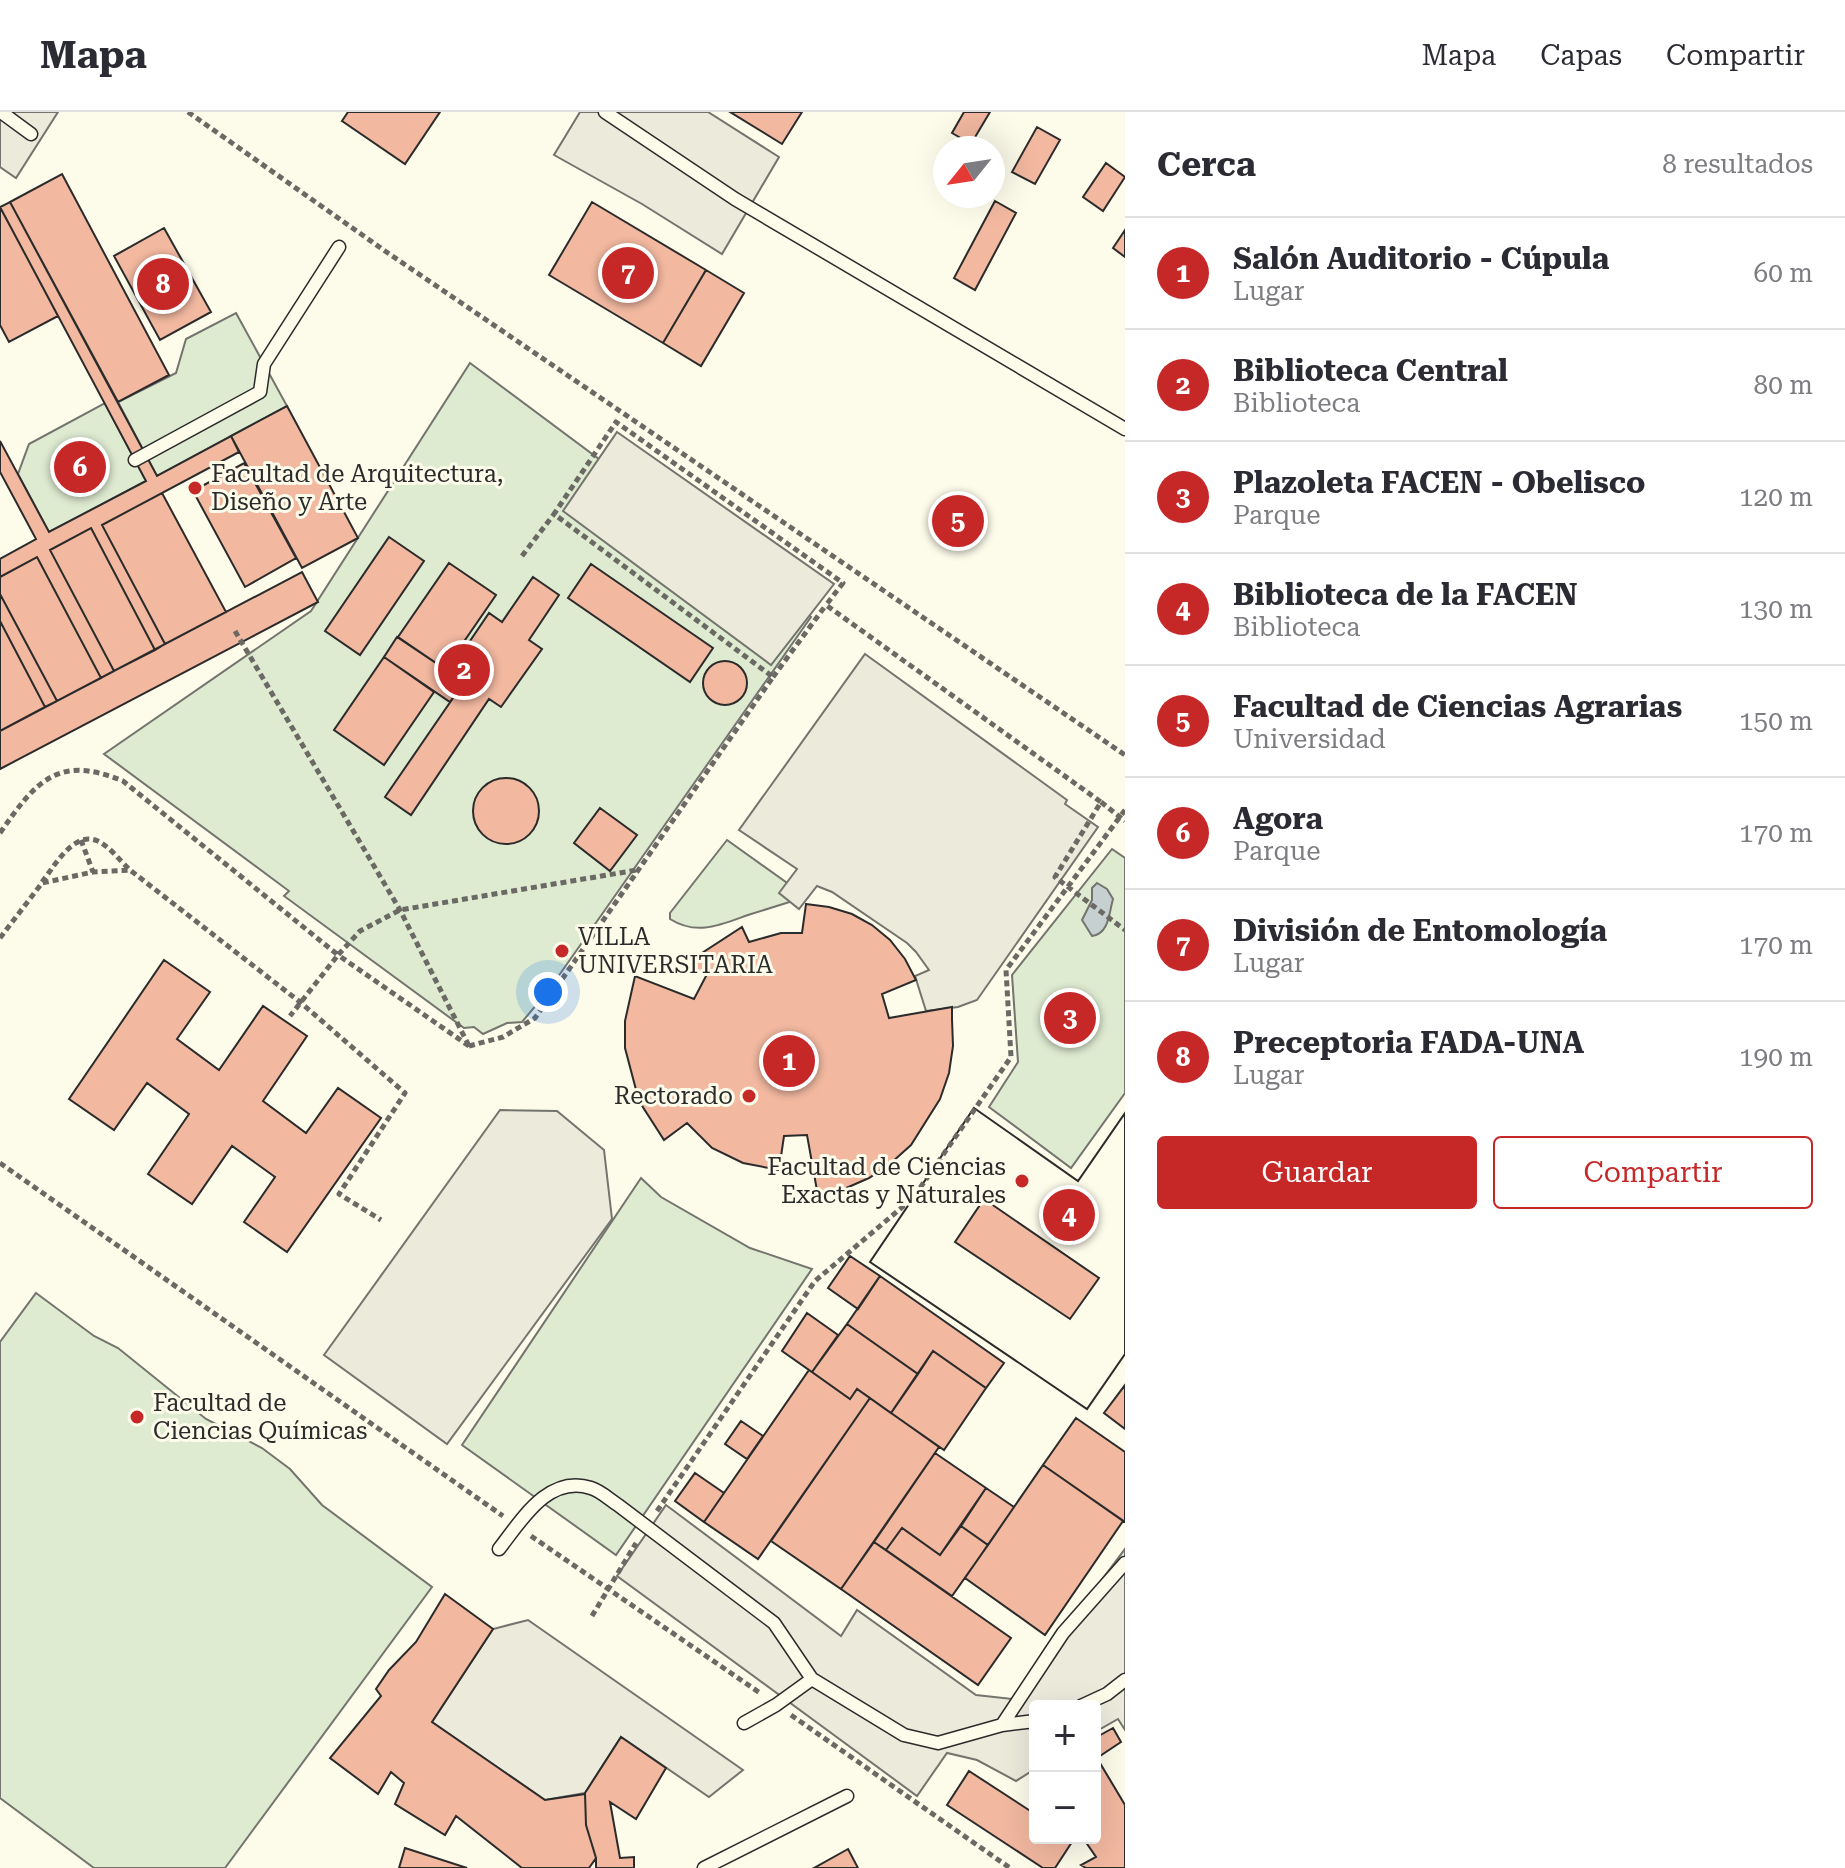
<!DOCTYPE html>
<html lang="es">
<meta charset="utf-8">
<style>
body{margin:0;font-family:"Roboto Serif",serif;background:#f2f2f3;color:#2b2b33}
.controls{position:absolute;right:24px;bottom:24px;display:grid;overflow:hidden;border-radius:8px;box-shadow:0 8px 32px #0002}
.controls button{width:72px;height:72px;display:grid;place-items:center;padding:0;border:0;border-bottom:2px solid #e1e1e2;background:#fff;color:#2b2b33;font:40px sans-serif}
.compass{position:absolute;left:933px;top:24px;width:72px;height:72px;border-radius:50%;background:#fff;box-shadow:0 8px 32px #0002;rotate:240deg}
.you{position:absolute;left:548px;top:880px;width:28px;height:28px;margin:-20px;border:6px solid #fff;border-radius:50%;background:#1a73e8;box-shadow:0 0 0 12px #1a73e833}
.badge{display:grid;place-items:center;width:52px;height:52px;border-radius:50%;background:#c62828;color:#fff;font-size:26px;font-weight:700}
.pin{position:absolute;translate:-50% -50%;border:4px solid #fff;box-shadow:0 2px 8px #0006}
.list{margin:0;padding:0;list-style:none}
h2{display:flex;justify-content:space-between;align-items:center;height:104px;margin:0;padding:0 32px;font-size:34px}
h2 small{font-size:26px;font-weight:400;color:#7c7c81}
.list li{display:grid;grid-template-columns:52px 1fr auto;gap:24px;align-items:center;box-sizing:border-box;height:112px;padding:0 32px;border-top:2px solid #e1e1e2}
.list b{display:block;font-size:30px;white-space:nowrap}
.list p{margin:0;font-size:26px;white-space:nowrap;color:#7c7c81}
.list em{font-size:26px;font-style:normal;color:#7c7c81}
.actions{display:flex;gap:16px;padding:24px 32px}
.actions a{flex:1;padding:18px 0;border:2px solid #c62828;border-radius:8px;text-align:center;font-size:28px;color:#c62828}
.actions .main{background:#c62828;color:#fff}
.map{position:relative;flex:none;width:1125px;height:1756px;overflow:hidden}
header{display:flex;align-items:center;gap:48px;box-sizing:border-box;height:112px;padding:0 40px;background:#fff;border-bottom:2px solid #e1e1e2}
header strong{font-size:38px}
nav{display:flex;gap:44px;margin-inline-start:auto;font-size:28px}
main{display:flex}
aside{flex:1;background:#fff}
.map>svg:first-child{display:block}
.green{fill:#deebd1;stroke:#74746e;stroke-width:2}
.parking{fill:#eceadb;stroke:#74746e;stroke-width:2}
.water{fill:#c7d0d0;stroke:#74746e;stroke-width:2}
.building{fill:#f2b8a0;stroke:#2b2b2b;stroke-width:2;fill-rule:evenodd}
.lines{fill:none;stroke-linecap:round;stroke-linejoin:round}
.service-casing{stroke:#2b2b2b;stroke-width:15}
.path{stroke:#6a6964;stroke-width:5;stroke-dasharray:6 4;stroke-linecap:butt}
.service{stroke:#fdfbea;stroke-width:12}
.poi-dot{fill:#c62828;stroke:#fdfbea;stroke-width:3}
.labels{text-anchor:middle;stroke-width:6;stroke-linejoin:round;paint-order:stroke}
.poi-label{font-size:24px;fill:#2b2b2b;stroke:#fdfbea;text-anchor:start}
</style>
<header>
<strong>Mapa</strong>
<nav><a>Mapa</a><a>Capas</a><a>Compartir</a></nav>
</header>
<main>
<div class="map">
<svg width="1125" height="1756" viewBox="0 0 1125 1756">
<rect width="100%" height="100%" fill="#fdfbea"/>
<!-- green -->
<path class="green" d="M236,201L287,294L157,364L118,290L176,261L186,227Z
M470,251L811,505L548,879L522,910L507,911L483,922L474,915L464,916L284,784L289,779L104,642L311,499Z
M105,291L146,369L49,420L18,362L29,332Z
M727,728L797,778L796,788C780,793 764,798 748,803C720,813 697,824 670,807V801Z
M1112,737L1125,746V981L1071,1056L989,995L1018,950L1012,863Z
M641,1066L661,1085L750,1136L812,1157L616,1443L462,1333Z
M36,1181L94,1224L118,1236L206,1307L262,1336L290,1357L322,1393L432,1475L225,1756H94L0,1686V1230Z"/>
<!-- parking -->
<path class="parking" d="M0,0H58L16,66L0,55Z
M580,0H708L779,45L722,142L642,92L554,43Z
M617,320L834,472L771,553L563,399Z
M865,542L1067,688L1065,692L1098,715L977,888L958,895L926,899L915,864L929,858L916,840L907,831L832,780L817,774L799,797L779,781L797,757L739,718Z
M500,998L557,999L604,1038L612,1107L447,1332L324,1243Z
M666,1393L841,1524L857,1498L976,1583L1012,1587L1125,1437V1618L1118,1607L1095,1620V1594H1035V1657L1016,1669L977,1648L947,1641L917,1684L617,1464Z
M528,1508L743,1658L709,1685L621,1625L585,1681L545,1688L432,1610L493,1517Z"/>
<!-- water -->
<path class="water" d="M1097,771L1107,777L1113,787C1109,801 1109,822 1092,824L1082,808L1092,788V776Z"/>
<!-- building -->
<path class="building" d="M348,0H440L405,52L342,9Z
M730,0H802L782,32Z
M964,0H990L971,32L952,21Z
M1037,15L1060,28L1035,72L1012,60Z
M1106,51L1125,65L1103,99L1083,85Z
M62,62L169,263L118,290L10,90Z
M995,89L1016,101L975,178L954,166Z
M10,90L157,364L231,324L239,340L102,413L165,532L155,538L91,416L50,438L114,559L101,566L37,445L0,465V447L36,427L0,360V329L49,420L146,369L0,95Z
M592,90L706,158L663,231L549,163Z
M0,95L58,204L9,230L0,213Z
M164,116L211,200L160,228L114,144Z
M1125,118V145L1113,136Z
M706,158L744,181L701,254L663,231Z
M287,294L358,426L302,456L231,324Z
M244,351L296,446L245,475L193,379Z
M162,381L226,500L165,532L102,413Z
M91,416L155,538L114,559L50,438Z
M389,425L424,449L360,543L325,519Z
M37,445L101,566L57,589L0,482V465Z
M449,451L496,483L445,557L398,525Z
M591,452L713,536L690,570L568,486Z
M302,460L318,490L0,657V619Z
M533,465L559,483L529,528L542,537L501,595L489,587L411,703L385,685L464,570L449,560L489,501L502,510Z
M0,482L57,589L45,595L0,509Z
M0,509L45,595L0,619Z
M397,525L464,570L450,590L384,545Z
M384,545L434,580L384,653L334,618Z
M703 571a22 22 0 1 1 44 0a22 22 0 1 1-44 0Z
M473 699a33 33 0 1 1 66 0a33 33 0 1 1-66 0Z
M600,696L637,723L610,759L574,731Z
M806,792L829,795L852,802L872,813L890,828L905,847L916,868L882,882L889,906L952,895V907L953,934L949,961L940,987L911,1033L891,1051L869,1066L844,1077L818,1084L807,1023L784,1024L779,1058L743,1051L712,1036L687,1011L664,1028L639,989L625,936V909L635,864L694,887L706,864L692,854L702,841L742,815L749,830L781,821H802Z
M164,848L210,880L177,927L219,958L263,894L307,924L263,989L306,1021L338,976L381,1006L287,1140L244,1110L275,1065L232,1034L192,1092L148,1062L189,1002L147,971L114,1018L69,987Z
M974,996L1078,1069L1125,1001V1242L1087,1297L870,1150ZM984,1087L1099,1166L1070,1207L955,1130Z
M974,996L1078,1069L1125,1001V1242L1087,1297L870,1150Z
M850,1144L880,1164L858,1197L828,1176Z
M880,1164L1004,1251L986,1276L933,1239L918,1262L847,1212Z
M807,1201L838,1223L812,1260L782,1239Z
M847,1212L918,1262L891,1301L857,1277L850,1287L812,1260Z
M933,1239L986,1276L944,1338L891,1301Z
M809,1258L850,1287L857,1277L870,1286L758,1447L704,1410Z
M1125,1273V1317L1104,1301Z
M870,1286L939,1335L841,1477L771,1429Z
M1076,1306L1125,1340V1410L1043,1353Z
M741,1309L763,1324L747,1347L725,1332Z
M935,1341L986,1376L940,1443L902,1416L886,1438L874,1430Z
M1043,1353L1123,1409L1045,1523L965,1466Z
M695,1361L724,1381L704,1410L675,1389Z
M986,1376L1014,1395L988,1433L961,1414Z
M961,1414L988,1433L952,1484L886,1438L902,1416L940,1443Z
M874,1430L1011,1526L978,1573L841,1477Z
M445,1482L493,1517L432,1610L545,1688L585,1682L586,1713L596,1746L589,1756H522L456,1704L445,1723L395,1692L404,1671L391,1660L378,1682L330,1646L381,1584L376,1577L389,1558L416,1530Z
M1113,1616L1121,1630L1097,1646L1125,1693V1756H1086L1081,1753L1096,1745L1083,1726H1095V1626Z
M621,1625L666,1656L636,1707L610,1690L620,1746L634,1745V1756H596V1746L586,1713L585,1681Z
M969,1659L1035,1702V1726L1074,1727L1055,1756H1043L947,1693Z
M405,1736L467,1756H399Z
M848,1737L858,1756H814Z"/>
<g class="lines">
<defs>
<path id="service" d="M1,0L31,22
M605,0L735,87L1125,317
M135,348L260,280L264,252L339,135
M499,1437C521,1409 548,1362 591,1376C601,1379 610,1388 618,1393L774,1511L812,1567
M1081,1594L1107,1582L1125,1568
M744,1611L776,1593L812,1567L904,1623L938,1631L1002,1613L1035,1609
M1002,1613L1063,1521L1125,1451
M704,1756L847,1684"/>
</defs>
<!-- service casing -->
<use href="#service" class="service-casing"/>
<!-- path -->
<path class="path" d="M188,0L385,139L1125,643
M522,444L554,402
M235,519L400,798L468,932
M773,565L826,493
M1101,690L1125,709
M0,721C36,669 58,642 123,669L338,843L290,904
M81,728L93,760
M42,770C54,755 72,721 95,728C108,732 120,749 130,758
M0,826L42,771L93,760L130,758L300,890L405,981L339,1082L381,1108
M469,934L503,925L535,906L773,565L554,402L616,310L843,471L826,493L1101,690L1055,765L1125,818
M469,934L338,843L360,819L400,798L637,758
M0,1051L503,1404
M657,1399L815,1169L913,1086L1011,945L1006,858L1125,698
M531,1424L760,1581
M592,1504L636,1431
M791,1603L1010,1756"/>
<!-- service -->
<use href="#service" class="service"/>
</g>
<!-- markers -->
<g class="poi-dot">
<circle cx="195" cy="376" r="8"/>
<circle cx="562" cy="839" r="8"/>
<circle cx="749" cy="984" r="8"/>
<circle cx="1022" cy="1069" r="8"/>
<circle cx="137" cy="1305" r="8"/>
</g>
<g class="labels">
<!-- poi labels -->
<g class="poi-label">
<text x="211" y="370">Facultad de Arquitectura,<tspan x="211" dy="28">Diseño y Arte</tspan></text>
<text x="578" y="833">VILLA<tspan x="578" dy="28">UNIVERSITARIA</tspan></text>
<text x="733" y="992" text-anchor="end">Rectorado</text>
<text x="1006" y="1063" text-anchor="end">Facultad de Ciencias<tspan x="1006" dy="28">Exactas y Naturales</tspan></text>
<text x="153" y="1299">Facultad de<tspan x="153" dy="28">Ciencias Químicas</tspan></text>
</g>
</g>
</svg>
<div class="controls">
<button>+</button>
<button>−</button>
</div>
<svg class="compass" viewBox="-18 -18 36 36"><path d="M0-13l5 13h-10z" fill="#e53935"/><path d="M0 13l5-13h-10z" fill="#7c7c81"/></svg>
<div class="you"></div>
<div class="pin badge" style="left:789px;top:949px">1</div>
<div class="pin badge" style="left:464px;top:558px">2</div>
<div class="pin badge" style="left:1070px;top:906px">3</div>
<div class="pin badge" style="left:1069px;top:1103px">4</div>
<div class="pin badge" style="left:958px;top:409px">5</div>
<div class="pin badge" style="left:80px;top:355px">6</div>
<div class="pin badge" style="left:628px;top:161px">7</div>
<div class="pin badge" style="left:163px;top:172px">8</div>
</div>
<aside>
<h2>Cerca<small>8 resultados</small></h2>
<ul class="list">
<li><span class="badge">1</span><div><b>Salón Auditorio - Cúpula</b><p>Lugar</p></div><em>60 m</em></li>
<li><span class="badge">2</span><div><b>Biblioteca Central</b><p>Biblioteca</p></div><em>80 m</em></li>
<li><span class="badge">3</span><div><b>Plazoleta FACEN - Obelisco</b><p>Parque</p></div><em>120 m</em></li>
<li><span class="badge">4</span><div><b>Biblioteca de la FACEN</b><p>Biblioteca</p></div><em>130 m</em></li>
<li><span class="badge">5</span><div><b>Facultad de Ciencias Agrarias</b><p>Universidad</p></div><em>150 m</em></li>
<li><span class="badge">6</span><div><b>Agora</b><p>Parque</p></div><em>170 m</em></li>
<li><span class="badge">7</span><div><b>División de Entomología</b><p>Lugar</p></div><em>170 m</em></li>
<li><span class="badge">8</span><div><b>Preceptoria FADA-UNA</b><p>Lugar</p></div><em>190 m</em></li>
</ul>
<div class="actions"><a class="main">Guardar</a><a>Compartir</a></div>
</aside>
</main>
